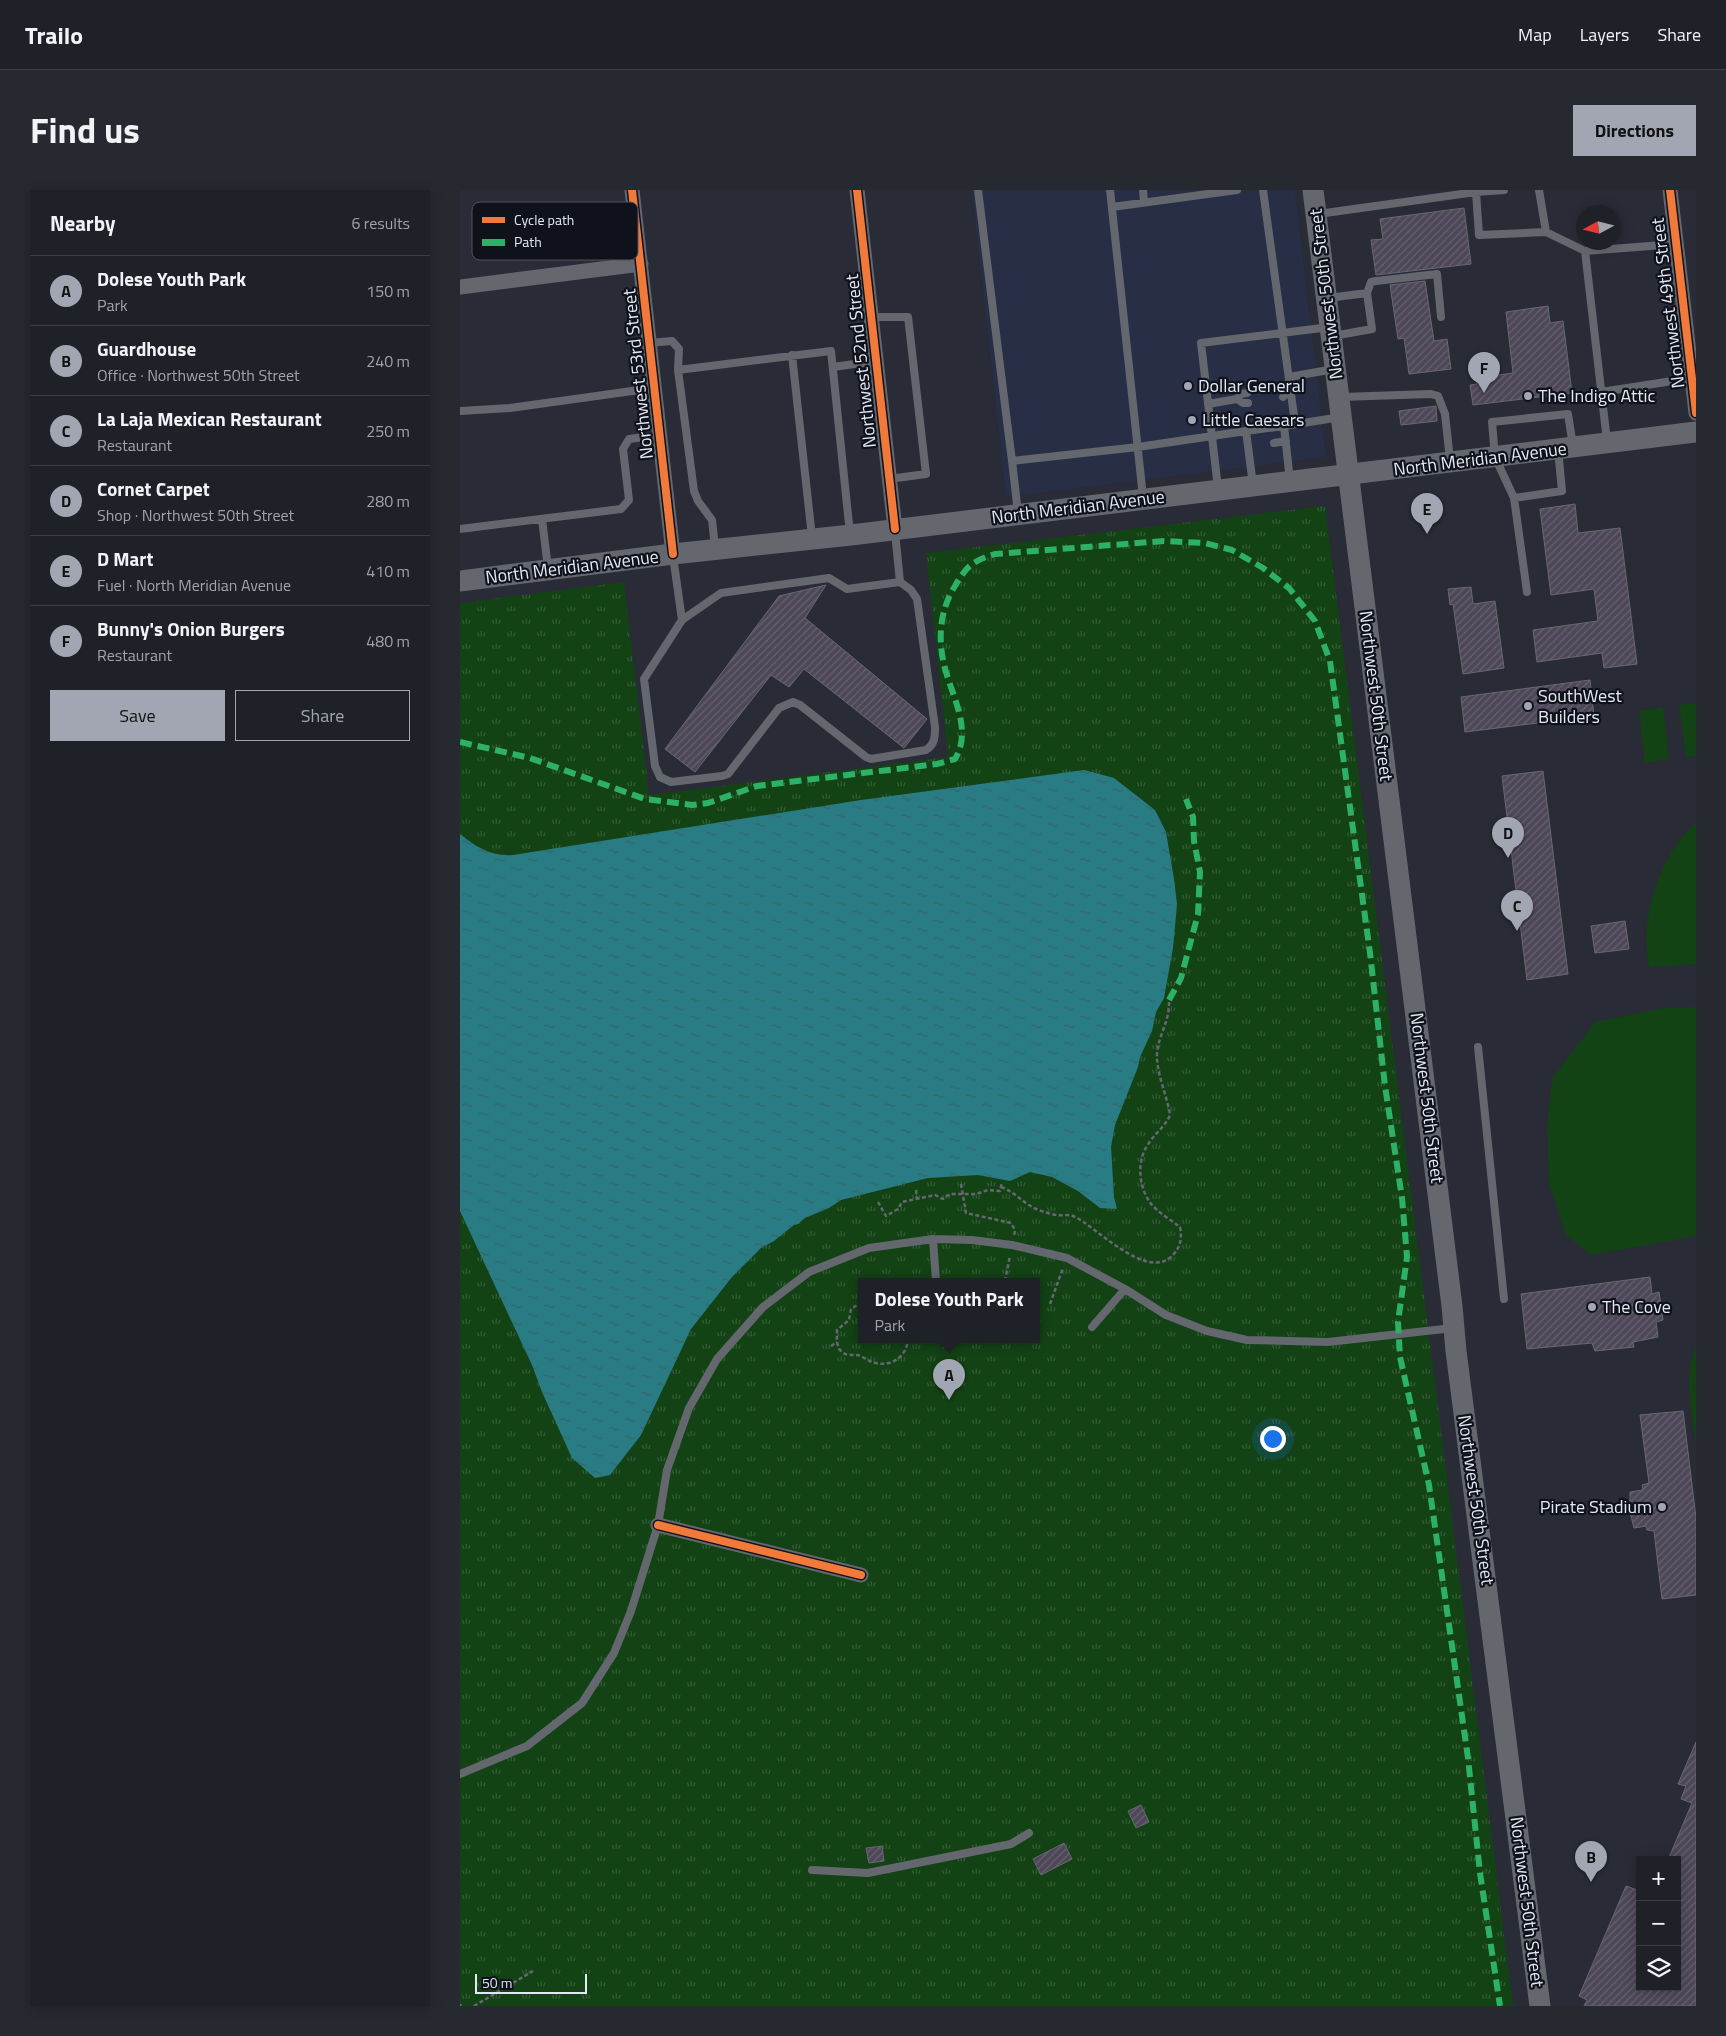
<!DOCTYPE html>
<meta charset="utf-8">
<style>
body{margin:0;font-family:"Titillium Web",sans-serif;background:#272930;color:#f1f3f6}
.controls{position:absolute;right:15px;bottom:15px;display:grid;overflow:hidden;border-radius:0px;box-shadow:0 2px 12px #0003}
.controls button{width:45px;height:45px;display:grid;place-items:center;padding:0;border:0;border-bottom:1px solid #3c3e45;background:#1f2128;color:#f1f3f6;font:25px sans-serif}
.compass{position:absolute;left:1116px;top:15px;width:45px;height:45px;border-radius:50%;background:#1f2128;box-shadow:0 2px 12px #0003;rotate:263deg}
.scale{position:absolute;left:15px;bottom:12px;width:112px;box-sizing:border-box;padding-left:5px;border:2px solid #e3e8f5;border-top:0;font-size:14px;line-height:18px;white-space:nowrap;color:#e3e8f5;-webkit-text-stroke:4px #10121b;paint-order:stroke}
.you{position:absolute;left:812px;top:1248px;width:18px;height:18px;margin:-12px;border:4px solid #fff;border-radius:50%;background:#1a73e8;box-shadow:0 0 0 8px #1a73e833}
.badge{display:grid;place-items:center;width:32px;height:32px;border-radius:50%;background:#a2a6b2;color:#111;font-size:16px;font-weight:700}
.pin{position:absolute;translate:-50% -41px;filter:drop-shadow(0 1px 2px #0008)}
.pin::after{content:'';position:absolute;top:26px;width:18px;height:15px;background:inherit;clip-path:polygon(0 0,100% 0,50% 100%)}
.popup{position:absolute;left:398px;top:1088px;width:182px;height:65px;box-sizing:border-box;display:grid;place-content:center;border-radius:0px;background:#1f2128;filter:drop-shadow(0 1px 4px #0005);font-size:16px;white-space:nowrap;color:#a1a3a8}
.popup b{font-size:19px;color:#f1f3f6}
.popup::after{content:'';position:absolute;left:50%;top:100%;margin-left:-10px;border:10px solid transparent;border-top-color:#1f2128}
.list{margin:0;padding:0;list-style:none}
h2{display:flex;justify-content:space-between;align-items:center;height:65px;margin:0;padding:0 20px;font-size:21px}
h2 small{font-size:16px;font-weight:400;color:#a1a3a8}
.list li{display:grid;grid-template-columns:32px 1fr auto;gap:15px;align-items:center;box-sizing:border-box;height:70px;padding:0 20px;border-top:1px solid #3c3e45}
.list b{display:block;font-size:19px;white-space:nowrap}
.list p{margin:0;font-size:16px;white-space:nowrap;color:#a1a3a8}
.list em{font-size:16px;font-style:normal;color:#a1a3a8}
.actions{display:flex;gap:10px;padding:15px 20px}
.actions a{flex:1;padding:11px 0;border:1px solid #a2a6b2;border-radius:0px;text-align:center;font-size:18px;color:#a2a6b2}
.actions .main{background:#a2a6b2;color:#111}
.icon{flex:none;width:28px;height:28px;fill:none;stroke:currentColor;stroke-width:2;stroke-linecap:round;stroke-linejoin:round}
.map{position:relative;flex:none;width:1236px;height:1816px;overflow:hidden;border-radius:0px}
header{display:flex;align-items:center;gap:30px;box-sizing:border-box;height:70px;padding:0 25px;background:#1f2128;border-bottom:1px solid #3c3e45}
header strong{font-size:24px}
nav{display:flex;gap:28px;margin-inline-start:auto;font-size:18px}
.intro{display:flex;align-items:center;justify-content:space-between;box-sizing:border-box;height:120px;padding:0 30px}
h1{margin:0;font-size:35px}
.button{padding:12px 22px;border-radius:0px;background:#a2a6b2;color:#111;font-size:18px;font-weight:700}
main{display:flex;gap:30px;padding:0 30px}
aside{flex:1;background:#1f2128;border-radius:0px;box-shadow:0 2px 12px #0003}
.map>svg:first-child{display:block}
.built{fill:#272e45}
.grass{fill:#134215}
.park{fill:url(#park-tufts);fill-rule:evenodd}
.water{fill:url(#water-ripples)}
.building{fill:url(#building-hatch);stroke:#696771}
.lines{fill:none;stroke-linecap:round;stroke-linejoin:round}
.path{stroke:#656870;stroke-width:2.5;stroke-dasharray:4 2.5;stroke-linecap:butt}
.service{stroke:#64676e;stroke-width:8}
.minor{stroke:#64676e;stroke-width:15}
.secondary{stroke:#64676e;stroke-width:21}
.quiet{stroke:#2db169;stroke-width:6;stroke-dasharray:12 6;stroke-linecap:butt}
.cycleway-casing{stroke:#10121b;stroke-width:11}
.cycleway{stroke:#f17a3a;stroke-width:8}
.poi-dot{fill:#a2a6b2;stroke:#10121b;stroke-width:2}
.labels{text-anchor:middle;stroke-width:4.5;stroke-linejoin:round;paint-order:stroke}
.street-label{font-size:18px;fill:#e3e8f5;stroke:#10121b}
.poi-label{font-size:18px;fill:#e3e8f5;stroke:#10121b;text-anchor:start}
.key{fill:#10121b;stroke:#4f525c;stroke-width:1}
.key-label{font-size:14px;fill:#e3e8f5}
</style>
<header>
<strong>Trailo</strong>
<nav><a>Map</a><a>Layers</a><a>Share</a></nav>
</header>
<div class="intro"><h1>Find us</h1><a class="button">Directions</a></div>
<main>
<aside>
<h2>Nearby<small>6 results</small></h2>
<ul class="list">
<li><span class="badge">A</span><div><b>Dolese Youth Park</b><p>Park</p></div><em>150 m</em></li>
<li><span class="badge">B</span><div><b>Guardhouse</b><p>Office · Northwest 50th Street</p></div><em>240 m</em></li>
<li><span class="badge">C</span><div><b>La Laja Mexican Restaurant</b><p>Restaurant</p></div><em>250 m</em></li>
<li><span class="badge">D</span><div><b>Cornet Carpet</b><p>Shop · Northwest 50th Street</p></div><em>280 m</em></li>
<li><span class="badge">E</span><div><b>D Mart</b><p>Fuel · North Meridian Avenue</p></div><em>410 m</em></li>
<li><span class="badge">F</span><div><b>Bunny's Onion Burgers</b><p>Restaurant</p></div><em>480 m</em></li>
</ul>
<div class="actions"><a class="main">Save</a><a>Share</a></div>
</aside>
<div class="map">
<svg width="1236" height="1816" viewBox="0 0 1236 1816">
<defs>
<pattern id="park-tufts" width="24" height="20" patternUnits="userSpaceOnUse" patternTransform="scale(1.25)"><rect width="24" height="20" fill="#134215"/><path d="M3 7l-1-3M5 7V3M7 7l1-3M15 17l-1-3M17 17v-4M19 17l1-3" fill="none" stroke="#355d38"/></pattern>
<pattern id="water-ripples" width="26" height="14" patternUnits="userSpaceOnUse" patternTransform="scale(1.25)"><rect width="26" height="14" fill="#297c83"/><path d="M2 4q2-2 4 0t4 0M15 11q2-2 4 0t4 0" fill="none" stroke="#356469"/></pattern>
<pattern id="building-hatch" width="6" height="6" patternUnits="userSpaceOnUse" patternTransform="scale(1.25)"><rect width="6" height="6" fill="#4d4758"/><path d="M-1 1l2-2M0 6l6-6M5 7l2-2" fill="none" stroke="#666271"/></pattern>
</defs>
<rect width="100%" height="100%" fill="#292c36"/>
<!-- built -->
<path class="built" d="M512,0H835L866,267L546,307Z"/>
<!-- grass -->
<path class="grass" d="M1236,513V566L1226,567L1219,515Z
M1203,517L1209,569L1185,573L1179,521Z
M1236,633V774L1189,777C1188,768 1186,758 1186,749C1187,710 1205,658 1236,633Z
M1236,817V1046L1131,1065L1106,1045L1089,993L1087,937L1092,889L1135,832L1203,818Z
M1236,1156V1256C1232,1223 1223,1187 1236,1156Z"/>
<!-- park -->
<path class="park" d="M865,316L1053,1816H0V413L164,392L189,605L488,567L466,363ZM402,1091H576V1149H402Z"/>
<!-- water -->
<path class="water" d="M624,580L654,588L695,620L706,642L714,689L717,714L713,758L704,808L696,822L692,841L680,867L678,877L655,935L651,957L654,1007L657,1019L640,1018L618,1001L592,987L570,982L550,991L518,985L468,988L381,1010L369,1018L345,1028L338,1034L334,1035L314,1051L301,1058L272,1087L231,1139L181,1245L150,1285L135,1288L112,1268L82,1202L72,1175L0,1021V644C16,657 32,667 53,665L401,610Z"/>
<!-- building -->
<path class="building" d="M1004,18L1011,74L916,85L911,50L923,49L920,29Z
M965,91L974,151L987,149L991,179L949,184L944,148L938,149L930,95Z
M1088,116L1090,133L1103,131L1112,203L1013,215L1010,195L1017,194L1016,188L1053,183L1046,122Z
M976,216L977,231L941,235L939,221Z
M1115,314L1118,343L1160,338L1177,474L1144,478L1142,463L1077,472L1073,440L1138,431L1134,399L1091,405L1080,319Z
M366,395L345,428L467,529L444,558L344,479L329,497L311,485L235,582L205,559L319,406Z
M1011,397L1013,414L1035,411L1044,478L1003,484L993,414L990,415L988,399Z
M1130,490L1134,526L1005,542L1001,507Z
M1083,581L1108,784L1067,790L1042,586Z
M1165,731L1169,759L1135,763L1131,736Z
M1190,1087L1192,1104L1199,1102L1203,1130L1196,1132L1198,1147L1173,1152L1174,1157L1135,1161L1132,1153L1067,1159L1061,1104Z
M1223,1221L1236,1328V1405L1202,1409L1194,1341L1187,1340L1186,1336L1174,1338L1170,1322V1302L1183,1300L1182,1295L1189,1293L1180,1225Z
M1236,1552V1816H1124L1127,1810L1119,1806L1166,1696L1180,1701V1797H1217V1670H1208L1232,1613L1221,1609L1226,1596L1218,1594Z
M681,1615L689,1632L676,1638L668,1621Z
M604,1653L612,1669L581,1685L573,1669Z
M422,1656L424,1671L409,1673L406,1658Z"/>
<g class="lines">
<!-- path -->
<path class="path" d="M501,994L506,1023L551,1033L555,1040L554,1046
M541,997C556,1002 564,1015 579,1020C584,1022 593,1025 598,1025C603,1026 608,1024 613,1026C635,1035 687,1093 713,1065C721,1056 722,1049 720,1037C711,1030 699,1023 692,1015C678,998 676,970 689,953C696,942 705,937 710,925C707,905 696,883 697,863C699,843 710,832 709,810
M456,1000L457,1009
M418,1012L426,1026L438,1019L442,1012L475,1005L483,1009L490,1004H516L528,1000L540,1001L542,992
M545,1091L550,1066
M402,1112L391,1119L389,1130L377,1140C377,1147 376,1154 380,1160C386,1168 394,1163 401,1166C406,1169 410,1172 416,1173C432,1177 447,1166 448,1149
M590,1114L603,1078
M371,1156L377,1152
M0,1814L1,1816
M14,1816L73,1781"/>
<!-- service -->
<path class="service" d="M518,0L552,271L678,257L786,241L793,295
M650,0L683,307
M683,0L684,12
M803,0L835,233
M1016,2L1019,45L1086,42L1079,0
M652,17L777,0
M858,24L1016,2L1044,0
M1086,42L1125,61
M907,103L911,92L916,91L977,84L981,127
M868,108L907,103L912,139L873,146
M411,127H448L466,284L429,289
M189,153L212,151L219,159L218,180L234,301L238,311L252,330L255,357
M332,165L352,347
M373,177L416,171
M218,180L371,161L390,344
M829,187L874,179
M1141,202L1232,188
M823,207L828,201L831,200
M881,207L971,204L978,206L985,224L990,270
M777,209L783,213H788
M748,214L777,209L781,204L787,203
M0,221L50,218L194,198
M786,241L824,236
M1147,251L1125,61L1216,54
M814,253L826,251
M552,271L558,323
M830,291L824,236L881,227
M758,298L741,153L870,137
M1054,308L1102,301L1098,259
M82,329L88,378
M0,339L161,319L169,310L163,259L169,249L200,245
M435,342L440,392
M213,366L222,430L184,489L195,576L200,587L211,592L262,586L268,584L319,518L333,512L340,515L406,567L411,569L466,560C475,554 475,547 475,537L457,409L451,400L440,392L387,399L369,388L261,403L222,430
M1067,402L1054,308L1035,267L1032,232L1108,224L1113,256
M1018,857L1044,1109
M473,1049L476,1091
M632,1137L665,1099
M0,1584L67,1556L122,1513L154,1463L171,1421L198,1335L207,1280L229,1218L257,1169L303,1117L349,1082L409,1058L473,1049L512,1050L552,1055L607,1068L665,1099L706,1125L747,1141L787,1150L868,1152L993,1138
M352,1680L408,1683L551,1654L569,1643"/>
<!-- minor -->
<path class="minor" d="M172,0L213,364
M397,0L435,339
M1210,0L1236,223
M0,97L181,74
M198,1335L401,1385"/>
<!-- secondary -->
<path class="secondary" d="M853,0L992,1116L996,1161L1080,1816
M0,391L213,364L391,345L1236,242"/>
<!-- quiet -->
<path class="quiet" d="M0,552L70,568L185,609L232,615L248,613L297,596L477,574L495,569C514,538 489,502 483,470C478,444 481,418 495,396C507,375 513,371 535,364L704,351L745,353L772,360L803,378L829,398L855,431L870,471L910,763L925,896L942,1008L947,1067L938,1132L940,1167L969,1295L1008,1568L1020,1683L1040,1816
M709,810L721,788L738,724L740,682L734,651L733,627L726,609"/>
<defs>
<path id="cycleway" d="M172,0L213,364
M397,0L435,339
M1210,0L1236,223
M198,1335L401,1385"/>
</defs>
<!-- cycleway casing -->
<use href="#cycleway" class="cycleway-casing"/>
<!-- cycleway -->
<use href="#cycleway" class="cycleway"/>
</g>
<!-- markers -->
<g class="poi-dot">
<circle cx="728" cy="196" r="5"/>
<circle cx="1068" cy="206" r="5"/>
<circle cx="732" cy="230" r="5"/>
<circle cx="1068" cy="516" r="5"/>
<circle cx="1132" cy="1117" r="5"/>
<circle cx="1202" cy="1317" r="5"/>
</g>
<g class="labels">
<!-- street labels -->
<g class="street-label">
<text transform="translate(866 104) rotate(-97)" y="6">Northwest 50th Street</text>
<text transform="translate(1208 113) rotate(-97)" y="6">Northwest 49th Street</text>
<text transform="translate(401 171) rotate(-96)" y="6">Northwest 52nd Street</text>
<text transform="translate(178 184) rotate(-96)" y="6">Northwest 53rd Street</text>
<text transform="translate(1020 269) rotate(-7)" y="6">North Meridian Avenue</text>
<text transform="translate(618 317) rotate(-7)" y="6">North Meridian Avenue</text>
<text transform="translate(112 377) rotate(-7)" y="6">North Meridian Avenue</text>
<text transform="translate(916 506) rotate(83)" y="6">Northwest 50th Street</text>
<text transform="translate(967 908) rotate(83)" y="6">Northwest 50th Street</text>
<text transform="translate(1016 1310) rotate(82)" y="6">Northwest 50th Street</text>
<text transform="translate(1067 1712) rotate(83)" y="6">Northwest 50th Street</text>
</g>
<!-- poi labels -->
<g class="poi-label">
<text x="738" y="202">Dollar General</text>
<text x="1078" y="212">The Indigo Attic</text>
<text x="742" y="236">Little Caesars</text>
<text x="1078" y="512">SouthWest<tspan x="1078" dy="21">Builders</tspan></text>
<text x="1142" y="1123">The Cove</text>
<text x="1192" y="1323" text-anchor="end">Pirate Stadium</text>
</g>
</g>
<!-- legend -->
<rect x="12" y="12" width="166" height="58" rx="8" class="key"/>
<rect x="22" y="27" width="23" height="6" fill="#f17a3a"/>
<rect x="22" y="49" width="23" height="7" fill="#2db169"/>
<g class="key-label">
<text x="54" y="35">Cycle path</text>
<text x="54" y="57">Path</text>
</g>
</svg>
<div class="controls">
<button>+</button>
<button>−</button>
<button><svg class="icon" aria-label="layers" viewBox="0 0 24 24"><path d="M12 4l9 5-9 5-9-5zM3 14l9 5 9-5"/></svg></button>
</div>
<svg class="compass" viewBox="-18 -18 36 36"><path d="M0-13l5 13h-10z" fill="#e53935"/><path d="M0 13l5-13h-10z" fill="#a1a3a8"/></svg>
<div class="scale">50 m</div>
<div class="you"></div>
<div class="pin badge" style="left:489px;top:1210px">A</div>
<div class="popup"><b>Dolese Youth Park</b>Park</div>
<div class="pin badge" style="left:1131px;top:1692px">B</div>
<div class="pin badge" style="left:1057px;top:741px">C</div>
<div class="pin badge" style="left:1048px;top:668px">D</div>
<div class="pin badge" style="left:967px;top:344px">E</div>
<div class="pin badge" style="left:1024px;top:203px">F</div>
</div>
</main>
